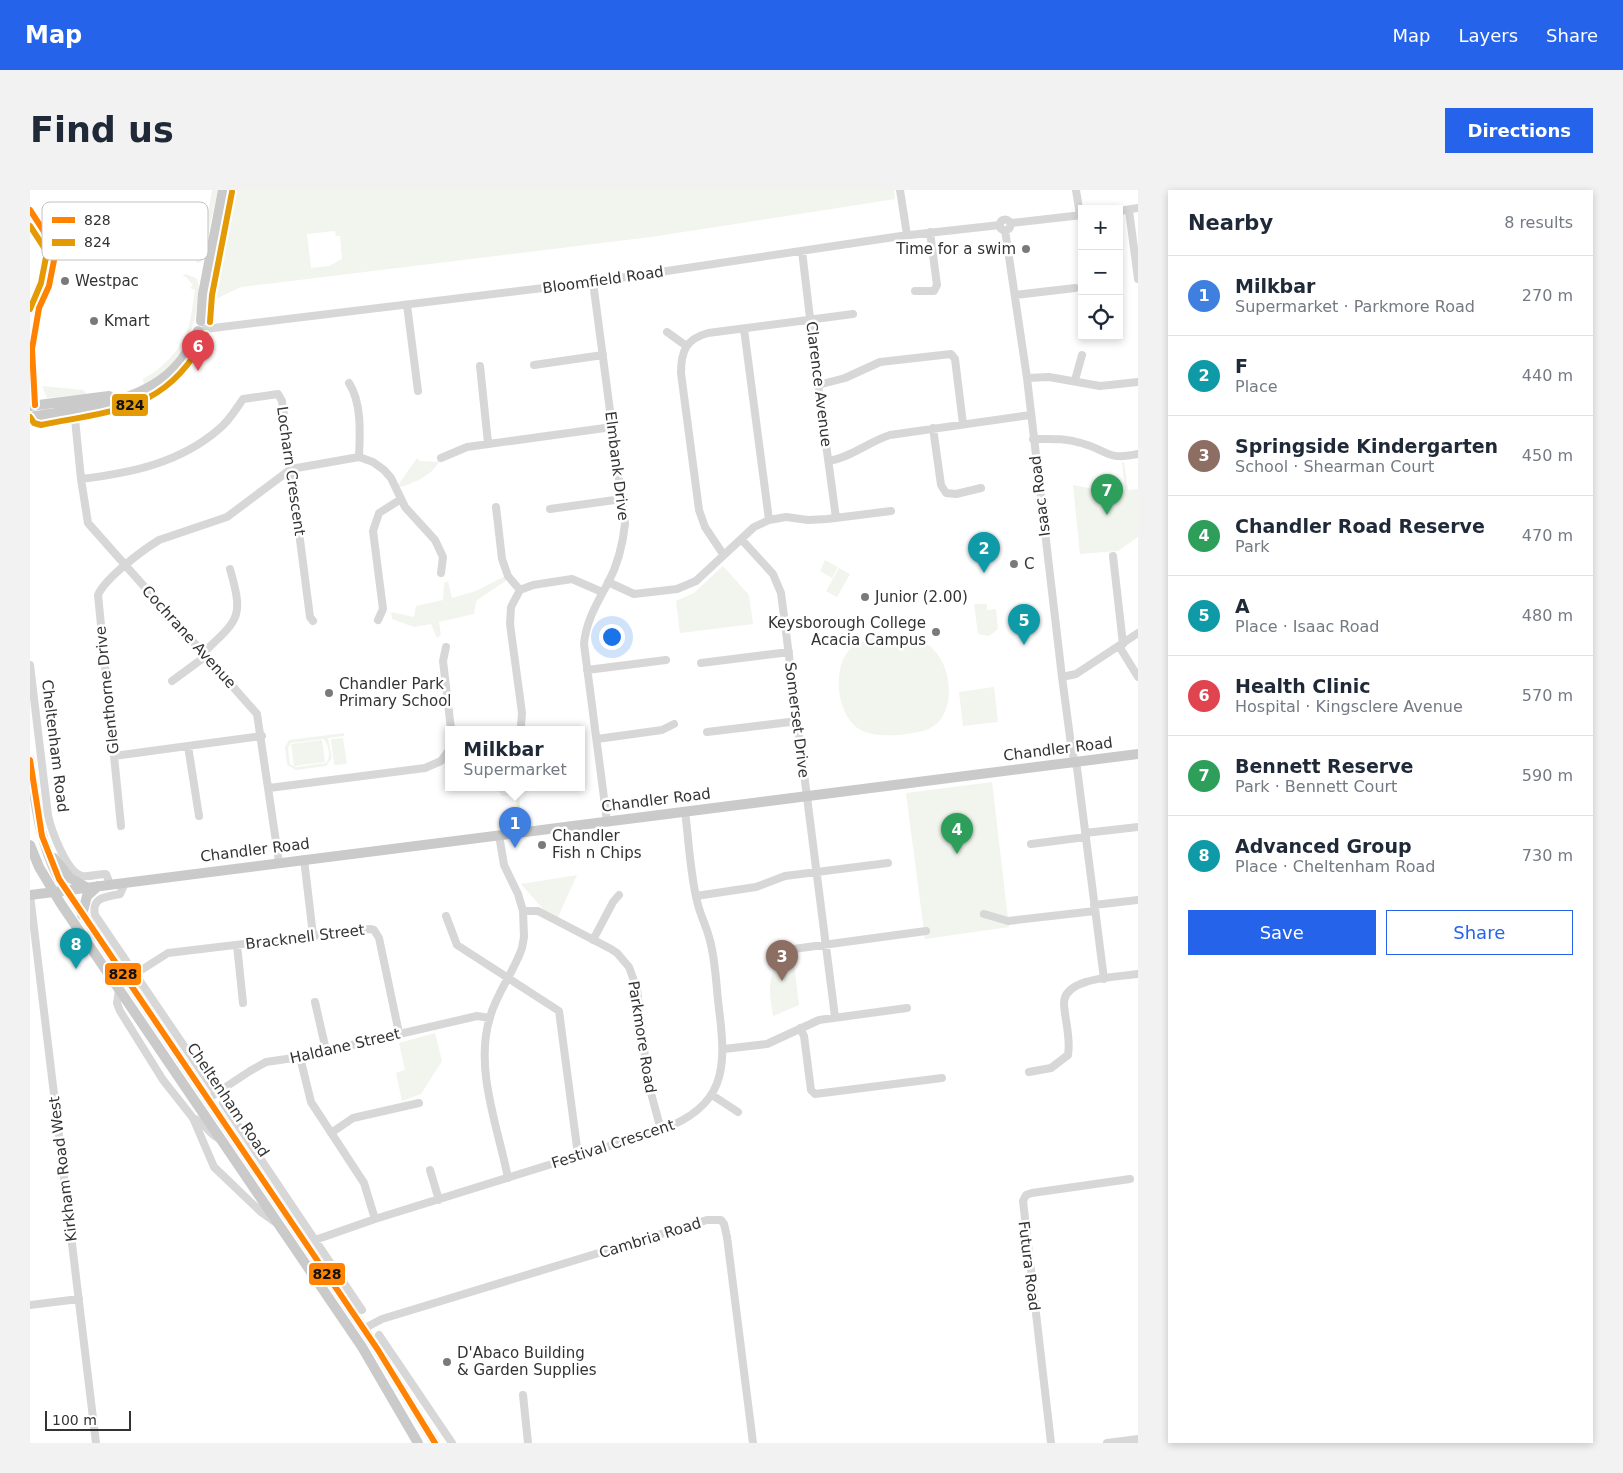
<!DOCTYPE html>
<meta charset="utf-8">
<style>
body{margin:0;font-family:"DejaVu Sans",sans-serif;background:#f2f2f3;color:#1f2937}
.controls{position:absolute;right:15px;top:15px;display:grid;overflow:hidden;border-radius:0px;box-shadow:0 2px 8px #0003}
.controls button{width:45px;height:45px;display:grid;place-items:center;padding:0;border:0;border-bottom:1px solid #e0e1e3;background:#fff;color:#1f2937;font:25px sans-serif}
.scale{position:absolute;left:15px;bottom:12px;width:86px;box-sizing:border-box;padding-left:5px;border:2px solid #333;border-top:0;font-size:14px;line-height:18px;white-space:nowrap;color:#333;-webkit-text-stroke:4px #fff;paint-order:stroke}
.you{position:absolute;left:581px;top:446px;width:18px;height:18px;margin:-12px;border:4px solid #fff;border-radius:50%;background:#1a73e8;box-shadow:0 0 0 8px #1a73e833}
.badge{display:grid;place-items:center;width:32px;height:32px;border-radius:50%;background:#2563eb;color:#fff;font-size:16px;font-weight:700}
.pin{position:absolute;translate:-50% -41px;filter:drop-shadow(0 1px 2px #0008)}
.pin::after{content:'';position:absolute;top:26px;width:18px;height:15px;background:inherit;clip-path:polygon(0 0,100% 0,50% 100%)}
.popup{position:absolute;left:415px;top:536px;width:140px;height:65px;box-sizing:border-box;display:grid;place-content:center;border-radius:0px;background:#fff;filter:drop-shadow(0 1px 4px #0005);font-size:16px;white-space:nowrap;color:#747a83}
.popup b{font-size:19px;color:#1f2937}
.popup::after{content:'';position:absolute;left:50%;top:100%;margin-left:-10px;border:10px solid transparent;border-top-color:#fff}
.list{margin:0;padding:0;list-style:none}
h2{display:flex;justify-content:space-between;align-items:center;height:65px;margin:0;padding:0 20px;font-size:21px}
h2 small{font-size:16px;font-weight:400;color:#747a83}
.list li{display:grid;grid-template-columns:32px 1fr auto;gap:15px;align-items:center;box-sizing:border-box;height:80px;padding:0 20px;border-top:1px solid #e0e1e3}
.list b{display:block;font-size:19px;white-space:nowrap}
.list p{margin:0;font-size:16px;white-space:nowrap;color:#747a83}
.list em{font-size:16px;font-style:normal;color:#747a83}
.actions{display:flex;gap:10px;padding:15px 20px}
.actions a{flex:1;padding:11px 0;border:1px solid #2563eb;border-radius:0px;text-align:center;font-size:18px;color:#2563eb}
.actions .main{background:#2563eb;color:#fff}
.icon{flex:none;width:28px;height:28px;fill:none;stroke:currentColor;stroke-width:2;stroke-linecap:round;stroke-linejoin:round}
.map{position:relative;flex:none;width:1108px;height:1253px;overflow:hidden;border-radius:0px}
header{display:flex;align-items:center;gap:30px;box-sizing:border-box;height:70px;padding:0 25px;background:#2563eb;color:#fff}
header strong{font-size:24px}
nav{display:flex;gap:28px;margin-inline-start:auto;font-size:18px}
.intro{display:flex;align-items:center;justify-content:space-between;box-sizing:border-box;height:120px;padding:0 30px}
h1{margin:0;font-size:35px}
.button{padding:12px 22px;border-radius:0px;background:#2563eb;color:#fff;font-size:18px;font-weight:700}
main{display:flex;gap:30px;padding:0 30px}
aside{flex:1;background:#fff;border-radius:0px;box-shadow:0 2px 8px #0003}
.map>svg:first-child{display:block}
.green{fill:#f1f5ed;fill-rule:evenodd}
.lines{fill:none;stroke-linecap:round;stroke-linejoin:round}
.minor{stroke:#d7d7d7;stroke-width:8}
.major{stroke:#cacaca;stroke-width:10}
.bus-1-casing{stroke:#fff;stroke-width:10}
.bus-2-casing{stroke:#fff;stroke-width:10}
.bus-1{stroke:#ff8200;stroke-width:6}
.bus-2{stroke:#e39a05;stroke-width:6}
.poi-dot{fill:#7a7a7a;stroke:#fff;stroke-width:2}
.labels{text-anchor:middle;stroke-width:5;stroke-linejoin:round;paint-order:stroke}
.poi-label{font-size:15px;fill:#333;stroke:#fff;text-anchor:start}
.street-label{font-size:15px;fill:#333;stroke:#fff}
.key{fill:#fff;stroke:#c2c2c2;stroke-width:1}
.key-label{font-size:14px;fill:#333}
.line-badge{stroke:#fff;stroke-width:2}
.pale-badge-label{font-size:14px;text-anchor:middle;font-weight:bold;fill:#111}
</style>
<header>
<strong>Map</strong>
<nav><a>Map</a><a>Layers</a><a>Share</a></nav>
</header>
<div class="intro"><h1>Find us</h1><a class="button">Directions</a></div>
<main>
<div class="map">
<svg width="1108" height="1253" viewBox="0 0 1108 1253">
<rect width="100%" height="100%" fill="#fff"/>
<!-- green -->
<path class="green" d="M182,0H188L172,71L167,73L166,69H170Z
M201,0H864L865,9L621,47L211,97L182,111ZM305,41L306,46H310L312,69L299,76L281,78L277,44Z
M155,84L166,88C171,96 168,105 167,114C163,151 147,176 114,195L113,189C132,179 151,160 158,138C162,126 163,112 165,100L160,98L163,95L155,86L152,88Z
M12,196L54,200L56,204L17,208Z
M387,268L390,271L406,272L411,268C404,285 383,294 366,298Z
M1092,272H1094L1098,300L1108,299V347L1088,361L1050,364L1043,295L1080,302L1095,300Z
M795,370L808,377L802,388L790,381Z
M693,376L719,405L723,434L650,443L646,411L664,403Z
M809,378L820,384L807,407L796,401Z
M475,386L477,390L446,411L444,424L409,432L411,445L407,448L401,434L384,437L362,429L361,422L384,427L386,416L413,410L414,393L418,391L422,408L446,401Z
M944,414H957V420L966,419L968,439L959,446L948,444Z
M854,447C870,447 889,446 902,458C924,478 928,532 893,541C876,545 845,549 829,539C806,524 801,476 822,457C831,449 843,448 854,447Z
M964,497L968,532L933,536L929,502Z
M314,543V546L298,548L302,568L296,576L266,580L257,575L255,557L259,550ZM293,549C299,554 301,567 296,573L266,577L260,574L258,558L261,553Z
M313,548L317,574L304,575L301,549Z
M292,550L295,572L264,576L261,554Z
M962,592L979,737L895,749L876,603Z
M465,597H488L492,631L488,632L485,605L472,606Z
M547,685L528,727L513,719L491,694Z
M763,765L769,815L743,826C740,805 737,794 746,774L749,776L755,773L759,766Z
M405,843L412,871L391,904L372,911L366,883L375,880L369,853Z"/>
<g class="lines">
<!-- minor -->
<path class="minor" d="M870,0L877,45
M1046,0L1050,25
M1099,20L1108,89
M1089,21L1108,18
M969.5 35a5.5 5.5 0 1 1 11 0a5.5 5.5 0 1 1-11 0Z
M981,33L1052,25
M975,40L997,188L1032,487L1042,562L1047,578L1074,789
M772,61L788,195L806,328
M563,92L595,334C593,353 587,376 578,393C567,413 556,431 554,454L577,631
M885,101H904L907,95L900,42
M985,105L1045,98
M377,115L388,201
M175,139L563,92L871,46L970,35
M714,139L739,330
M637,142L655,155
M504,175L573,165
M450,176L458,253
M997,188L1019,187L1070,196L1108,192
M1045,190L1052,165
M319,193C332,213 330,244 329,267
M788,195L815,188L850,172L921,164L925,169L933,234
M44,219L51,289L58,333L227,524L249,672
M903,238L911,295L916,303L926,304L951,298
M1003,249C1020,249 1035,248 1051,253C1078,260 1076,271 1108,264
M411,268L437,257L582,237
M799,271C822,267 838,252 860,245L1000,225
M51,289C101,283 150,273 189,239C199,231 206,219 213,209L248,204L252,211L280,427L283,431
M466,317L472,369L478,386L490,400
M520,319L592,309
M711,349L743,384L751,403L805,827
M693,364L675,337L669,320L651,183C651,161 656,149 678,143L823,124
M1083,366L1093,454
M578,392L604,404L647,399L666,391L724,337L739,330L756,327L778,330L797,329L861,321
M348,430L353,419L343,341L349,323L371,309
M1089,456L1108,487
M416,457L413,471L421,539
M173,463C209,429 214,428 200,379
M671,473L759,462
M0,475L18,625C21,639 36,682 52,686C60,687 69,684 76,684L80,694
M557,480L636,470
M1032,487L1046,484L1108,443
M142,491L176,466
M491,536L492,523L480,434L481,417L490,400L503,395L542,389L572,402
M677,542L768,531
M567,549L632,540L644,534
M158,556L169,626
M84,566L232,546
M239,598L395,578L411,571L419,560
M91,636L68,405C75,388 113,360 129,350L197,327L261,279L329,267L343,272L354,280L361,288L375,317L405,350L413,367L411,383
M1055,643L1108,637
M469,645L474,675L488,704L493,721H508L581,759L587,763L599,777L607,799L618,892L631,940
M1001,654L1056,647
M274,669L283,745
M95,693L90,704C78,707 61,706 65,725L186,903
M0,705L66,1253
M666,706L726,697L755,686L858,673
M1064,715L1108,710
M954,724L978,731L1065,721
M416,726L427,755L529,821L548,965
M563,750L583,712L589,705
M207,755L213,813
M749,765L756,760L896,741
M105,784L138,763L340,739L344,740L349,748L369,843
M89,800L87,813L90,821L133,890L163,928L184,977L231,1022L245,1032
M285,812L296,860
M770,838L774,846L781,900L785,904L912,888
M694,859L737,854L789,830L877,818
M270,867L281,912L334,993L345,1029
M999,882L1021,878L1038,865C1041,848 1035,831 1034,814C1033,787 1088,787 1108,784
M682,905L708,922
M179,908L220,881L236,872L270,867L447,826L460,828
M193,913L332,1120
M163,928C174,931 178,943 188,948
M301,943L323,928L389,913
M400,980L409,1010
M478,988C468,937 444,879 460,827C467,802 484,782 492,758L494,747L493,721
M285,1050L345,1029L631,940C695,916 697,880 689,819C686,796 686,770 679,747C676,736 671,726 668,715C660,685 659,652 655,621
M0,1115L49,1109
M333,1139L352,1129L677,1030H691L694,1034L697,1047L723,1253
M349,1145L422,1253
M493,1205L498,1253
M1021,1253L993,1011L996,1005L1002,1003L1100,989
M1077,1253L1108,1249"/>
<!-- major -->
<path class="major" d="M171,131L173,104L193,0
M0,216L79,206
M0,227C48,219 115,214 148,174C157,164 162,153 168,141
M0,570C5,611 9,652 29,689L348,1160L405,1253
M0,655L9,677L31,714L332,1157L388,1253
M24,668L40,688L56,697
M0,705L1108,564
M52,725L57,706L68,696"/>
<defs>
<path id="bus-1" d="M0,20L26,60L19,96L9,118L2,159L5,215
M0,570L12,646L29,689L348,1160L405,1253"/>
<path id="bus-2" d="M0,36L17,62L11,93L0,119
M180,132L182,105L202,2
M0,227L4,233L11,235C85,220 138,221 176,145"/>
</defs>
<!-- bus-1 casing -->
<use href="#bus-1" class="bus-1-casing"/>
<!-- bus-2 casing -->
<use href="#bus-2" class="bus-2-casing"/>
<!-- bus-1 -->
<use href="#bus-1" class="bus-1"/>
<!-- bus-2 -->
<use href="#bus-2" class="bus-2"/>
</g>
<!-- markers -->
<g class="poi-dot">
<circle cx="996" cy="59" r="5"/>
<circle cx="35" cy="91" r="5"/>
<circle cx="64" cy="131" r="5"/>
<circle cx="984" cy="374" r="5"/>
<circle cx="835" cy="407" r="5"/>
<circle cx="906" cy="442" r="5"/>
<circle cx="299" cy="503" r="5"/>
<circle cx="512" cy="655" r="5"/>
<circle cx="417" cy="1172" r="5"/>
</g>
<g class="labels">
<!-- poi labels -->
<g class="poi-label">
<text x="986" y="64" text-anchor="end">Time for a swim</text>
<text x="45" y="96">Westpac</text>
<text x="74" y="136">Kmart</text>
<text x="994" y="379">C</text>
<text x="845" y="412">Junior (2.00)</text>
<text x="896" y="438" text-anchor="end">Keysborough College<tspan x="896" dy="17">Acacia Campus</tspan></text>
<text x="309" y="499">Chandler Park<tspan x="309" dy="17">Primary School</tspan></text>
<text x="522" y="651">Chandler<tspan x="522" dy="17">Fish n Chips</tspan></text>
<text x="427" y="1168">D'Abaco Building<tspan x="427" dy="17">&amp; Garden Supplies</tspan></text>
</g>
<!-- street labels -->
<g class="street-label">
<text transform="translate(573 90) rotate(-8)" y="5">Bloomfield Road</text>
<text transform="translate(789 194) rotate(83)" y="5">Clarence Avenue</text>
<text transform="translate(587 276) rotate(83)" y="5">Elmbank Drive</text>
<text transform="translate(261 281) rotate(82)" y="5">Locharn Crescent</text>
<text transform="translate(1010 306) rotate(-97)" y="5">Isaac Road</text>
<text transform="translate(159 447) rotate(48)" y="5">Cochrane Avenue</text>
<text transform="translate(77 500) rotate(-96)" y="5">Glenthorne Drive</text>
<text transform="translate(767 530) rotate(83)" y="5">Somerset Drive</text>
<text transform="translate(25 556) rotate(83)" y="5">Cheltenham Road</text>
<text transform="translate(1028 559) rotate(-7)" y="5">Chandler Road</text>
<text transform="translate(626 610) rotate(-7)" y="5">Chandler Road</text>
<text transform="translate(225 660) rotate(-7)" y="5">Chandler Road</text>
<text transform="translate(275 747) rotate(-7)" y="5">Bracknell Street</text>
<text transform="translate(612 847) rotate(81)" y="5">Parkmore Road</text>
<text transform="translate(315 856) rotate(-13)" y="5">Haldane Street</text>
<text transform="translate(198 910) rotate(56)" y="5">Cheltenham Road</text>
<text transform="translate(583 954) rotate(-18)" y="5">Festival Crescent</text>
<text transform="translate(33 979) rotate(-97)" y="5">Kirkham Road West</text>
<text transform="translate(620 1048) rotate(-17)" y="5">Cambria Road</text>
<text transform="translate(999 1076) rotate(83)" y="5">Futura Road</text>
</g>
</g>
<!-- legend -->
<rect x="12" y="12" width="166" height="58" rx="8" class="key"/>
<rect x="22" y="27" width="23" height="6" fill="#ff8200"/>
<rect x="22" y="49" width="23" height="7" fill="#e39a05"/>
<g class="key-label">
<text x="54" y="35">828</text>
<text x="54" y="57">824</text>
</g>
<g class="line-badge">
<rect x="81" y="203" width="38" height="24" rx="5" fill="#e39a05"/>
<rect x="74" y="772" width="38" height="24" rx="5" fill="#ff8200"/>
<rect x="278" y="1072" width="38" height="24" rx="5" fill="#ff8200"/>
</g>
<g class="pale-badge-label">
<text x="100" y="220">824</text>
<text x="93" y="789">828</text>
<text x="297" y="1089">828</text>
</g>
</svg>
<div class="controls">
<button>+</button>
<button>−</button>
<button><svg class="icon" aria-label="locate" viewBox="0 0 24 24"><circle cx="12" cy="12" r="6"/><path d="M12 2v4M12 18v4M2 12h4M18 12h4"/></svg></button>
</div>
<div class="scale">100 m</div>
<div class="you"></div>
<div class="pin badge" style="left:485px;top:658px;background:#3f7fe0">1</div>
<div class="popup"><b>Milkbar</b>Supermarket</div>
<div class="pin badge" style="left:954px;top:383px;background:#0f9aa8">2</div>
<div class="pin badge" style="left:752px;top:791px;background:#8d6e63">3</div>
<div class="pin badge" style="left:927px;top:664px;background:#2e9e5b">4</div>
<div class="pin badge" style="left:994px;top:455px;background:#0f9aa8">5</div>
<div class="pin badge" style="left:168px;top:181px;background:#e0444e">6</div>
<div class="pin badge" style="left:1077px;top:325px;background:#2e9e5b">7</div>
<div class="pin badge" style="left:46px;top:779px;background:#0f9aa8">8</div>
</div>
<aside>
<h2>Nearby<small>8 results</small></h2>
<ul class="list">
<li><span class="badge" style="background:#3f7fe0">1</span><div><b>Milkbar</b><p>Supermarket · Parkmore Road</p></div><em>270 m</em></li>
<li><span class="badge" style="background:#0f9aa8">2</span><div><b>F</b><p>Place</p></div><em>440 m</em></li>
<li><span class="badge" style="background:#8d6e63">3</span><div><b>Springside Kindergarten</b><p>School · Shearman Court</p></div><em>450 m</em></li>
<li><span class="badge" style="background:#2e9e5b">4</span><div><b>Chandler Road Reserve</b><p>Park</p></div><em>470 m</em></li>
<li><span class="badge" style="background:#0f9aa8">5</span><div><b>A</b><p>Place · Isaac Road</p></div><em>480 m</em></li>
<li><span class="badge" style="background:#e0444e">6</span><div><b>Health Clinic</b><p>Hospital · Kingsclere Avenue</p></div><em>570 m</em></li>
<li><span class="badge" style="background:#2e9e5b">7</span><div><b>Bennett Reserve</b><p>Park · Bennett Court</p></div><em>590 m</em></li>
<li><span class="badge" style="background:#0f9aa8">8</span><div><b>Advanced Group</b><p>Place · Cheltenham Road</p></div><em>730 m</em></li>
</ul>
<div class="actions"><a class="main">Save</a><a>Share</a></div>
</aside>
</main>
